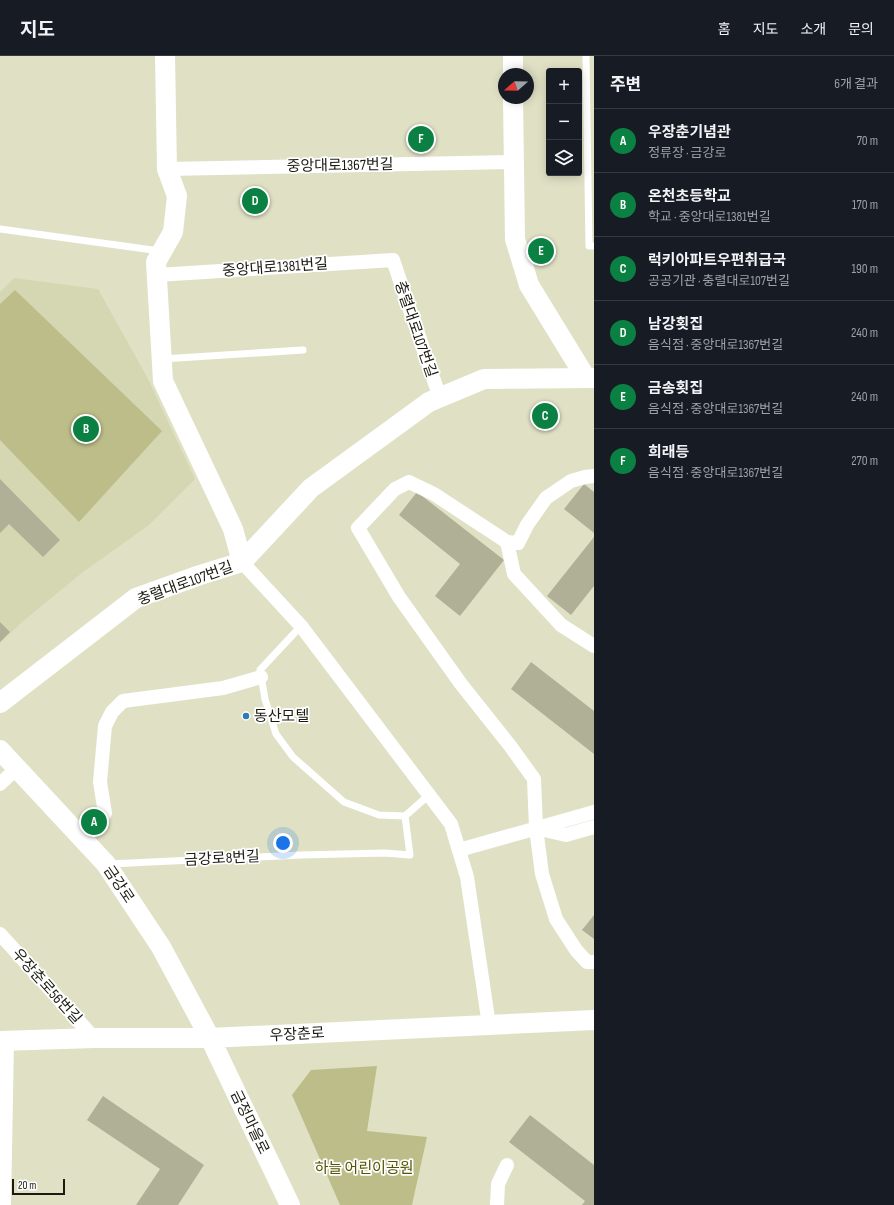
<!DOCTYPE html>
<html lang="ko">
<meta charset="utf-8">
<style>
body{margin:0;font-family:"Sofia Sans Condensed","Noto Sans KR",sans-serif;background:#20242c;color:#f1f3f6}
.controls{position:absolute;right:12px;top:12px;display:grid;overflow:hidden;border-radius:4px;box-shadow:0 2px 10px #0003}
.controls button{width:36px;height:36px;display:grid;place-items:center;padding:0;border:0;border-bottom:1px solid #363941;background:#171b24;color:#f1f3f6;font:20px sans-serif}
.compass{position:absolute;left:498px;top:12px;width:36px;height:36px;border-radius:50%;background:#171b24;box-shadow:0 2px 10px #0003;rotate:250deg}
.scale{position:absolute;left:12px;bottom:10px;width:53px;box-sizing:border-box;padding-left:4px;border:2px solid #1b1b11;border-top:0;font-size:11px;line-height:14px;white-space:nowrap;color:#1b1b11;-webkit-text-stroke:3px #fff;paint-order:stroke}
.you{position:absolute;left:283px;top:787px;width:14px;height:14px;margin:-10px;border:3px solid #fff;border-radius:50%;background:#1a73e8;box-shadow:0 0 0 6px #1a73e833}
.badge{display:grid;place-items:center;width:26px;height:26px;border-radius:50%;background:#0b8043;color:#fff;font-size:13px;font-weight:700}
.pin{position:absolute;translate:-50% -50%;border:2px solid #fff;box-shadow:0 1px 4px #0006}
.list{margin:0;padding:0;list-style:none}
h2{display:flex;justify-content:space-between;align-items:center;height:52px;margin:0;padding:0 16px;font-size:17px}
h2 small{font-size:13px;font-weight:400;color:#9ea1a6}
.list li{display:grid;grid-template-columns:26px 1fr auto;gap:12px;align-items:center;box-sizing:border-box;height:64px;padding:0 16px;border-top:1px solid #363941}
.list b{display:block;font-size:15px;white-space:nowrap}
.list p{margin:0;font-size:13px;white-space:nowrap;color:#9ea1a6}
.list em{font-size:13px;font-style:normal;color:#9ea1a6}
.icon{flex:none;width:22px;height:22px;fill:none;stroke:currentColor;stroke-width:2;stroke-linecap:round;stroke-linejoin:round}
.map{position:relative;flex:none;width:594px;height:1149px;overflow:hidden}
header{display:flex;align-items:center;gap:24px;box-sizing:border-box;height:56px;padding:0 20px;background:#171b24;border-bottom:1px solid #363941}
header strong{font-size:19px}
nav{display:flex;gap:22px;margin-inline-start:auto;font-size:14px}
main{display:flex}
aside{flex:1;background:#171b24}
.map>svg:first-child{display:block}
.built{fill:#d5d6b2}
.green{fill:#bcbd88}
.building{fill:#afb095}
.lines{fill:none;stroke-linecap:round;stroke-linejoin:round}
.lane{stroke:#fff;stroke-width:7}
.street{stroke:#fff;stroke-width:14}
.secondary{stroke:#fff;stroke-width:20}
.poi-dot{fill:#2d7eaf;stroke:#fff;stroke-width:1.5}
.labels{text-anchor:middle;stroke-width:3.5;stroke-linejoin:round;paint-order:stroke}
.street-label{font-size:15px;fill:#1b1b11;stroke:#fff}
.poi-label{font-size:15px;fill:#1b1b11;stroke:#fff;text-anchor:start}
.park-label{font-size:15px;fill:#545401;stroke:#fff}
</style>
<header>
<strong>지도</strong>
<nav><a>홈</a><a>지도</a><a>소개</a><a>문의</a></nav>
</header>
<main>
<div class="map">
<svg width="594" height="1149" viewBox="0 0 594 1149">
<rect width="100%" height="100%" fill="#e0e1c4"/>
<!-- built -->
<path class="built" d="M14,222L98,233L148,323L195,423L149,469L83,516L22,566L0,587V236Z"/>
<!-- green -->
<path class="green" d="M15,234L162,375L79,466L0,384V248Z
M377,1010L367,1075L427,1081L412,1149H340L292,1039L311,1014Z"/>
<!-- building -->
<path class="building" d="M0,423L60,484L43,501L9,468L0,477Z
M584,428L594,436V477L564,453Z
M417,436L504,504L460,560L435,540L460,508L399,459Z
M594,481V530L571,559L547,540Z
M0,566L10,576L0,586Z
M531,606L594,655V698L511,633Z
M594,859V883L582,874Z
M103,1040L204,1109L178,1149H136L160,1113L87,1064Z
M530,1059L594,1109V1149H582L585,1145L509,1086Z"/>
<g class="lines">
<!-- lane -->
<path class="lane" d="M586,0L589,190H594
M0,173L160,195
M162,303L303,294
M405,760L429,739
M109,808L301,799L385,797L410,799L405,760L379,759L344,746L293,701L276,678L265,643L260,614L301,570"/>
<!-- street -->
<path class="street" d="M167,113L514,106
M157,219L393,204L440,342
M594,420L585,421L571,425L546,442L527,469L518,487L507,486L434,438L409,426L395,433L358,472L399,541L461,628L511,691L534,723L536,772L542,818L556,863L576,894L587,906H594
M507,486L514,518L561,569L594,590
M242,506L301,570L451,768L467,821L489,969
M0,728L17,712
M536,772L566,779L594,771
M81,782L99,767L105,757L100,726L105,670L112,656L123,645L223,632L261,621
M459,794L594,756
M0,878L94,982
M4,1149L7,984
M497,1149L498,1128L507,1109"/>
<!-- secondary -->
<path class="secondary" d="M165,0L167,113L177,140L173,176L156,206L163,325L233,473L242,506
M513,0V18
M513,42L515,183L529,229L586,322
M0,647L136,542L200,519L242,506L311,432L429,346L484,323L594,322
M0,694L106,808L161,891L210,982L290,1149
M0,985L94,982H210L594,964"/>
</g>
<!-- markers -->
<circle class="poi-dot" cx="246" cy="660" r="4"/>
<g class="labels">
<!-- street labels -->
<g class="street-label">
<text transform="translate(340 109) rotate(-1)" y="5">중앙대로1367번길</text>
<text transform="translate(275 211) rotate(-4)" y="5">중앙대로1381번길</text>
<text transform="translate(416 273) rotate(71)" y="5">충렬대로107번길</text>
<text transform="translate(185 527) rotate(-20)" y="5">충렬대로107번길</text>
<text transform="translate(222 802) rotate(-3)" y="5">금강로8번길</text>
<text transform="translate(119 828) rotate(56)" y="5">금강로</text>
<text transform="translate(47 930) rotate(48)" y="5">우장춘로56번길</text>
<text transform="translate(297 978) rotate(-3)" y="5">우장춘로</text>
<text transform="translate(250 1066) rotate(64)" y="5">금정마을로</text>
</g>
<!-- poi labels -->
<g class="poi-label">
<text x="254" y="665">동산모텔</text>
</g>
<!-- park labels -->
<g class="park-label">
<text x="364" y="1117">하늘 어린이공원</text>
</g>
</g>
</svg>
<div class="controls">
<button>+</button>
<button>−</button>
<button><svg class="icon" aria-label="layers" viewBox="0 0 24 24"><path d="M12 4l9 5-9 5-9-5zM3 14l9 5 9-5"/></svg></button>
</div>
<svg class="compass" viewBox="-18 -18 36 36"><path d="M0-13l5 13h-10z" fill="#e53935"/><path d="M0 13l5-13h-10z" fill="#9ea1a6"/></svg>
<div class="scale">20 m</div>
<div class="you"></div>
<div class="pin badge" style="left:94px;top:766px">A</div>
<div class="pin badge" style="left:86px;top:373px">B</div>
<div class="pin badge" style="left:545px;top:360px">C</div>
<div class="pin badge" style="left:255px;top:145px">D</div>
<div class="pin badge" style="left:541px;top:195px">E</div>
<div class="pin badge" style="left:421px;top:83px">F</div>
</div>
<aside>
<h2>주변<small>6개 결과</small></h2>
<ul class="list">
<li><span class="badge">A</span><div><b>우장춘기념관</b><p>정류장 · 금강로</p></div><em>70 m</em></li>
<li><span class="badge">B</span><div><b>온천초등학교</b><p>학교 · 중앙대로1381번길</p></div><em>170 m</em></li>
<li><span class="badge">C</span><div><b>럭키아파트우편취급국</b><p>공공기관 · 충렬대로107번길</p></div><em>190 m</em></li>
<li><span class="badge">D</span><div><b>남강횟집</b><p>음식점 · 중앙대로1367번길</p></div><em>240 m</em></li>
<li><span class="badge">E</span><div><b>금송횟집</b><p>음식점 · 중앙대로1367번길</p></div><em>240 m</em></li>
<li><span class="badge">F</span><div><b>희래등</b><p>음식점 · 중앙대로1367번길</p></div><em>270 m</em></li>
</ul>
</aside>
</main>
